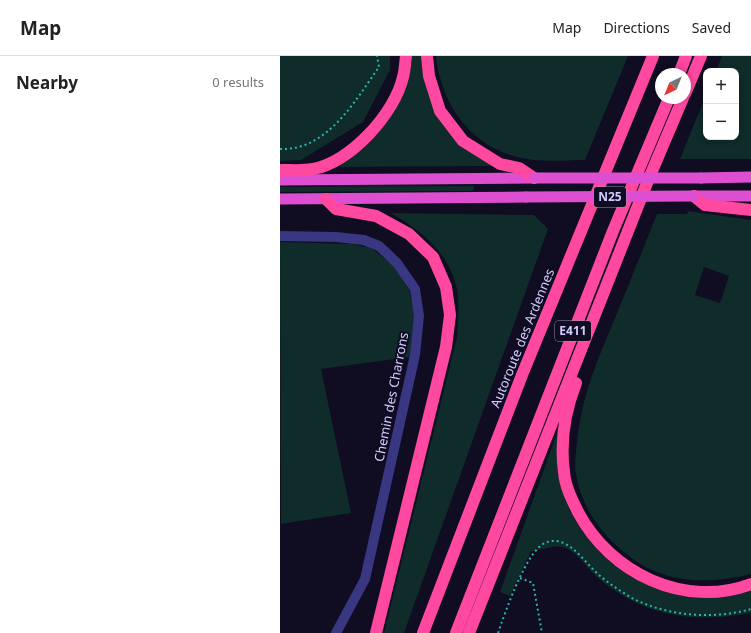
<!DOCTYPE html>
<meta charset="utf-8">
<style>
body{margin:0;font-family:"Noto Sans",sans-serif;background:#f2f2f2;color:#222}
.controls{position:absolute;right:12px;top:12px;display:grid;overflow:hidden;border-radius:8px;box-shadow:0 2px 6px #0003}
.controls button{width:36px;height:36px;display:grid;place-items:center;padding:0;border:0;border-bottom:1px solid #e0e0e0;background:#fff;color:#222;font:20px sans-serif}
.compass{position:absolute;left:375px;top:12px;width:36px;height:36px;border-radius:50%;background:#fff;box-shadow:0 2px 6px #0003;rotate:223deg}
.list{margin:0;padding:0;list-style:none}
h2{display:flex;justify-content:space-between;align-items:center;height:52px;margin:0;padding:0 16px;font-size:17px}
h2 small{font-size:13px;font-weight:400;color:#767676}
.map{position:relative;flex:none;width:471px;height:577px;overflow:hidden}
header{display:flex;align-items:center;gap:24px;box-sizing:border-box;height:56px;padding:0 20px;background:#fff;border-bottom:1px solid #e0e0e0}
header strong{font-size:19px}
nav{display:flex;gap:22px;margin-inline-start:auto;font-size:14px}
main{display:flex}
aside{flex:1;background:#fff}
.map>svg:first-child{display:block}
.green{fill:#0f2b2a;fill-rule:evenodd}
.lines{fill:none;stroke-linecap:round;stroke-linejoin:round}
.path{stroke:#2ab6ad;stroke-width:2;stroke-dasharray:2 3;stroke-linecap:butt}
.minor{stroke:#393682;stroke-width:10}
.trunk{stroke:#de4ed0;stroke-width:11}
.motorway{stroke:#ff48a0;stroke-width:12}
.trunk-bridge{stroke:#de4ed0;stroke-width:11}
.labels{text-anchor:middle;stroke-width:4;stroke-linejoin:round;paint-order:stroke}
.shield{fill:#100c21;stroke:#9893bc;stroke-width:1}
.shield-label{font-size:12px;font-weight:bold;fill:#d2cdff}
.street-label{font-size:13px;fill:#d2cdff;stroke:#100c21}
</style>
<header>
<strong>Map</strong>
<nav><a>Map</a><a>Directions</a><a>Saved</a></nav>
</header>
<main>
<aside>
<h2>Nearby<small>0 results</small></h2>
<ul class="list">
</ul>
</aside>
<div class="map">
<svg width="471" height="577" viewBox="0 0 471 577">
<rect width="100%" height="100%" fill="#100c21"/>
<!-- green -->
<path class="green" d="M0,0H110V14L83,66L21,104L0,105Z
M132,0H141L146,29L153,50L212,110L59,111C63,103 78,97 85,91C111,66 128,35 132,0Z
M156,0H348L305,104C283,104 259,107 237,101C189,89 161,47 156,0Z
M442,0H471V103H400L426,39V81H456V15H436Z
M194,130L193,135L0,136V131Z
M408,155L471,164V518C427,529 382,528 345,497C320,477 302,451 296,419C294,409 296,397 297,386C302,339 317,305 335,262C349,228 363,193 377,158H407ZM424,211L449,220L440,247L415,239Z
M111,157L254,159L268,173L124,577H104L177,281C178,265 180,245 176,229C167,195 140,174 111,157Z
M0,186L72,188L91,192L114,210L129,234L135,259L130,301L41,313L71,457L1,468Z
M277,377C277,399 277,422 285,443C315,518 393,557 471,534V557C414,568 362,560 317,521C306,512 296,493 281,491C270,489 262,495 251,495L230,540L220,536Z"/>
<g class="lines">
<!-- path -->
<path class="path" d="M0,93C47,95 75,45 99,11L97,0
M240,522L253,527L262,577
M218,577C225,557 246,495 265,487C287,477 304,506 318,518C328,527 339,534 350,541C385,560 433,564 471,553"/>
<!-- minor -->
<path class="minor" d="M0,180L56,181L84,184L99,190L117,207L135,233L139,260L135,299L85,523L56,577"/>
<!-- trunk -->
<path class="trunk" d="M421,122L471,121
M0,124L254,122
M414,140H471
M0,143L246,141"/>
<!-- motorway -->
<path class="motorway" d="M147,0L149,20L160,55L183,85L220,108L239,112L254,122
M399,18L406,0
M405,38L421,0
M0,116L2,114C12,114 23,115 33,113C70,107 115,57 123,21C125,14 125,7 126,0
M414,140L425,149L471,154
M46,143L56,153L96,160L129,178L153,201L166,231L170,259L166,291L96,577
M296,327C285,355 280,386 284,416C285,430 292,444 298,456C330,517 404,553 471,528
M143,577L242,319L373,0
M176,577L333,175L389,42
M189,577L367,127L403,42"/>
<!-- trunk-bridge -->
<path class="trunk-bridge" d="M254,122H421
M246,141L414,140"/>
</g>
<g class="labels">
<!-- shield labels -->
<g class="shield">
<rect x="314" y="131" width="32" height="20" rx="3"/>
<rect x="275" y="265" width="36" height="20" rx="3"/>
</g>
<g class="shield-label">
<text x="330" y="145">N25</text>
<text x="293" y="279">E411</text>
</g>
<!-- street labels -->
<g class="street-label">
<text transform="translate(242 282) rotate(-68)" y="5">Autoroute des Ardennes</text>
<text transform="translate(111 341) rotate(-79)" y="5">Chemin des Charrons</text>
</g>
</g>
</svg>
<div class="controls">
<button>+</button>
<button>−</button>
</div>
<svg class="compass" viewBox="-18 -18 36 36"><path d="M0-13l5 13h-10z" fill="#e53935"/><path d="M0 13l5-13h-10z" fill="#767676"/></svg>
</div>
</main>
